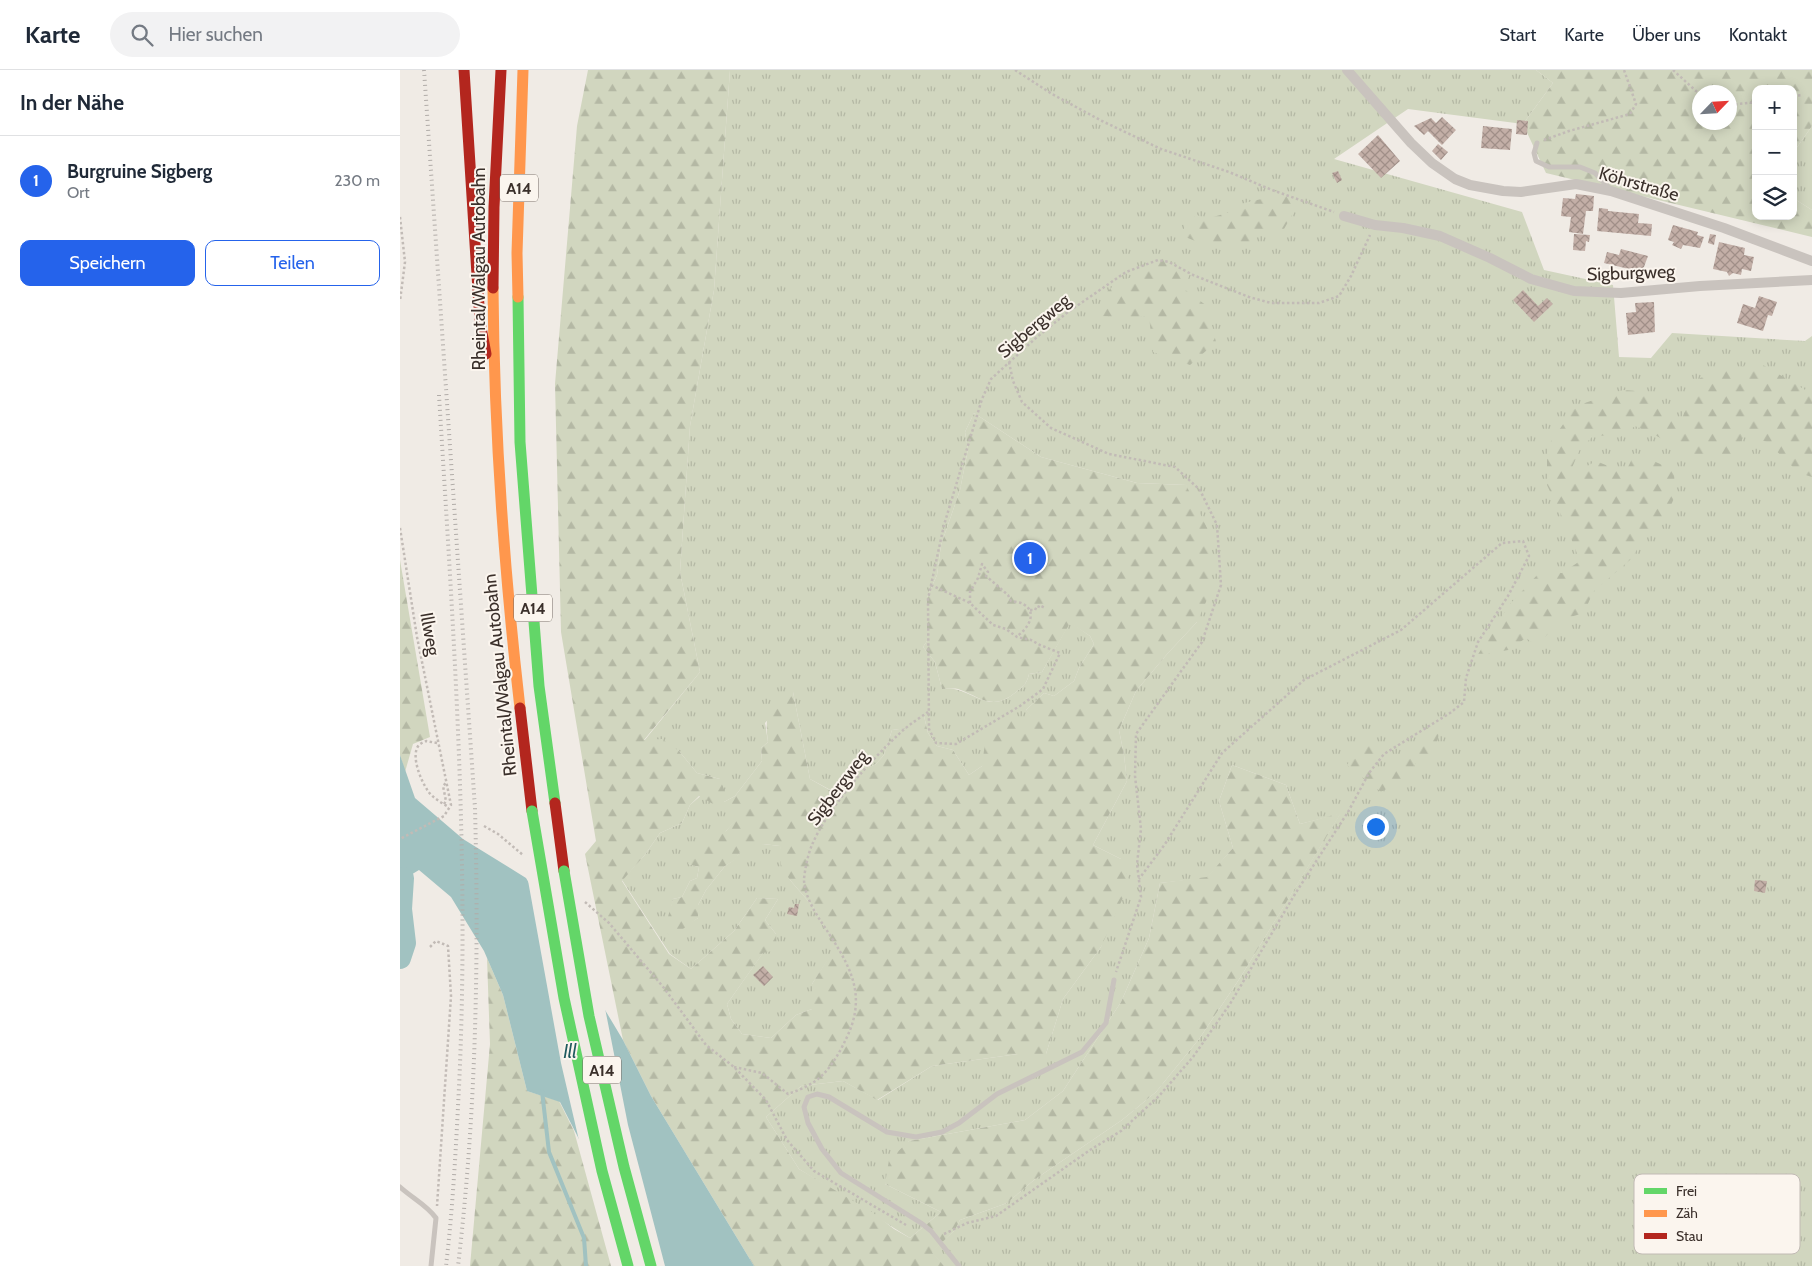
<!DOCTYPE html>
<html lang="de">
<meta charset="utf-8">
<style>
body{margin:0;font-family:Cabin,sans-serif;background:#f2f2f3;color:#1f2937}
.controls{position:absolute;right:15px;top:15px;display:grid;overflow:hidden;border-radius:10px;box-shadow:0 2px 12px #0003}
.controls button{width:45px;height:45px;display:grid;place-items:center;padding:0;border:0;border-bottom:1px solid #e0e1e3;background:#fff;color:#1f2937;font:25px sans-serif}
.compass{position:absolute;left:1292px;top:15px;width:45px;height:45px;border-radius:50%;background:#fff;box-shadow:0 2px 12px #0003;rotate:65deg}
.you{position:absolute;left:975px;top:756px;width:18px;height:18px;margin:-12px;border:4px solid #fff;border-radius:50%;background:#1a73e8;box-shadow:0 0 0 8px #1a73e833}
.badge{display:grid;place-items:center;width:32px;height:32px;border-radius:50%;background:#2563eb;color:#fff;font-size:16px;font-weight:700}
.pin{position:absolute;translate:-50% -50%;border:2px solid #fff;box-shadow:0 1px 5px #0006}
.list{margin:0;padding:0;list-style:none}
h2{display:flex;justify-content:space-between;align-items:center;height:65px;margin:0;padding:0 20px;font-size:21px}
h2 small{font-size:16px;font-weight:400;color:#747a83}
.list li{display:grid;grid-template-columns:32px 1fr auto;gap:15px;align-items:center;box-sizing:border-box;height:90px;padding:0 20px;border-top:1px solid #e0e1e3}
.list b{display:block;font-size:19px;white-space:nowrap}
.list p{margin:0;font-size:16px;white-space:nowrap;color:#747a83}
.list em{font-size:16px;font-style:normal;color:#747a83}
.actions{display:flex;gap:10px;padding:15px 20px}
.actions a{flex:1;padding:11px 0;border:1px solid #2563eb;border-radius:10px;text-align:center;font-size:18px;color:#2563eb}
.actions .main{background:#2563eb;color:#fff}
.icon{flex:none;width:28px;height:28px;fill:none;stroke:currentColor;stroke-width:2;stroke-linecap:round;stroke-linejoin:round}
.map{position:relative;flex:none;width:1412px;height:1196px;overflow:hidden}
header{display:flex;align-items:center;gap:30px;box-sizing:border-box;height:70px;padding:0 25px;background:#fff;border-bottom:1px solid #e0e1e3}
header strong{font-size:24px}
nav{display:flex;gap:28px;margin-inline-start:auto;font-size:18px}
.search{width:350px;height:45px;background:#f2f2f3;display:flex;align-items:center;gap:12px;box-sizing:border-box;padding:0 18px;border-radius:28px;color:#747a83;font-size:19px}
main{display:flex}
aside{flex:1;background:#fff}
.map>svg:first-child{display:block}
.grass{fill:url(#grass-tufts)}
.forest{fill:url(#forest-firs);fill-rule:evenodd}
.water{fill:#a1c2c1}
.pier{fill:#f0ebe5}
.lines{fill:none;stroke-linecap:round;stroke-linejoin:round}
.stream{stroke:#a1c2c1;stroke-width:4}
.river{stroke:#a1c2c1;stroke-width:22}
.building{fill:url(#building-cross-hatch)}
.path{stroke:#c2bbb6;stroke-width:2.5;stroke-dasharray:2.5 2.5;stroke-linecap:butt}
.lane{stroke:#c9c3be;stroke-width:5}
.street{stroke:#c9c3be;stroke-width:10}
.fast{stroke:#63d668;stroke-width:11}
.slow{stroke:#ff974d;stroke-width:11}
.jam{stroke:#b3261e;stroke-width:11}
.rail{stroke:#b1aca8;stroke-width:4;stroke-dasharray:1 4;stroke-linecap:butt}
.fast-bridge{stroke:#63d668;stroke-width:11}
.labels{text-anchor:middle;stroke-width:4;stroke-linejoin:round;paint-order:stroke}
.shield{fill:#fbf5ee;stroke:#756b66;stroke-width:1}
.shield-label{font-size:16px;font-weight:bold;fill:#3b302b}
.street-label{font-size:18px;fill:#3b302b;stroke:#fbf5ee}
.water-label{font-size:19px;font-style:italic;fill:#1f5a5e;stroke:#fbf5ee}
.key{fill:#fbf5ee;stroke:#c1bab4;stroke-width:1}
.key-label{font-size:14px;fill:#3b302b}
</style>
<header>
<strong>Karte</strong>
<div class="search"><svg class="icon" aria-label="search" viewBox="0 0 24 24"><circle cx="10" cy="10" r="6"/><path d="M15 15l6 6"/></svg>Hier suchen</div>
<nav><a>Start</a><a>Karte</a><a>Über uns</a><a>Kontakt</a></nav>
</header>
<main>
<aside>
<h2>In der Nähe<small></small></h2>
<ul class="list">
<li><span class="badge">1</span><div><b>Burgruine Sigberg</b><p>Ort</p></div><em>230 m</em></li>
</ul>
<div class="actions"><a class="main">Speichern</a><a>Teilen</a></div>
</aside>
<div class="map">
<svg width="1412" height="1196" viewBox="0 0 1412 1196">
<defs>
<pattern id="grass-tufts" width="24" height="20" patternUnits="userSpaceOnUse" patternTransform="scale(1.25)"><rect width="24" height="20" fill="#d1d6bf"/><path d="M3 7l-1-3M5 7V3M7 7l1-3M15 17l-1-3M17 17v-4M19 17l1-3" fill="none" stroke="#b4b8a4"/></pattern>
<pattern id="forest-firs" width="22" height="20" patternUnits="userSpaceOnUse" patternTransform="scale(1.25)"><rect width="22" height="20" fill="#d1d6bf"/><path d="M5 1l3.5 6h-7zM16 11l3.5 6h-7z" fill="#b4b8a4"/></pattern>
<pattern id="building-cross-hatch" width="8" height="8" patternUnits="userSpaceOnUse" patternTransform="scale(1.25)"><rect width="8" height="8" fill="#c3afa7"/><path d="M0 0l8 8M0 8l8-8" fill="none" stroke="#a08f88"/></pattern>
</defs>
<rect width="100%" height="100%" fill="#f0ebe5"/>
<!-- grass -->
<path class="grass" d="M330,0H1136L1153,13L1123,54L1008,39L934,89L1122,142L1144,200L1213,215L1219,287L1251,288L1272,263L1405,271L1412,266V1196H544L531,1182L555,1160L560,1150L607,1133L634,1110L722,1050L756,1022L799,969L840,908L940,744L900,754L886,715L832,695L819,731L833,778L807,808L760,813L749,868L721,932L663,1021L625,1050L509,1071L485,1114L541,1142L510,1168L399,1099L366,1047L401,1016L443,1011L478,1030L532,996L618,984H646L663,929L701,877L721,789L693,775L727,711L724,685L719,660L736,621L768,583L797,552L786,415L737,413L641,387L574,343L565,362L568,379L560,420L541,475L537,505L527,527V571L523,577L535,592L542,619C547,619 553,618 558,620C581,627 592,642 616,622C624,616 627,613 629,604L642,602L670,552L690,566L694,574L679,598L674,611L654,626L644,623L626,640L633,648L582,696L569,705L553,680L537,676L528,663L524,646L507,658L492,660L484,685L476,694L445,708L436,723L410,709L393,622L365,653L368,672L361,678L362,691L335,726L324,732L337,749L326,761L289,794L299,797L297,808L290,811L282,827L273,829L270,844L288,854L298,848V835L306,820L325,796L334,790L340,782L363,774L380,776L390,810L415,839L435,879L412,914V939L396,945L371,968L342,964L331,949L327,934L376,864L365,850L378,829L357,828L334,861L291,899L270,884L222,810L244,786L260,763L282,753L290,735L320,709L297,703L279,681L244,671L300,602L280,502L290,356L314,220Z
M1412,56V140L1393,128V83Z"/>
<!-- forest -->
<path class="forest" d="M188,0H330L314,220L290,356L280,502L300,602L244,670L262,669L279,681L297,703L320,709L325,722L313,734L299,726L290,735L282,753L260,763L244,786L222,811L269,884L291,899L334,861L357,828L378,829L365,850L376,864L377,880L363,883L327,934L331,949L342,964L371,968L396,945L412,939V914L434,879L415,839L390,810L381,796L380,776L363,774L354,789L340,782L335,790L325,796L306,820L298,835V848L272,867L264,861L273,829L282,827L290,811L297,808L299,797L288,794L302,769L326,761L336,749L324,741V732L335,726L362,691L361,678L368,672C365,652 367,641 377,623L393,622L410,709L435,723L444,708L476,694L484,685L492,660L507,658L511,649L524,646L528,663L537,676L553,680L569,705L582,696L586,665L612,646L632,648L626,640L644,623L654,626L674,611L679,598L694,574L690,566L670,553L642,602L629,604C627,613 624,616 616,622C592,642 581,627 558,619C553,618 547,619 542,619L535,592L523,577L527,571V527L537,505L541,475L560,420L568,379L565,362L574,343L641,387L737,413L786,415L811,466L810,523L797,552L768,583L736,621L719,660L724,685L727,711L693,775L721,789L730,812L701,877L663,929L646,984H618L532,996L477,1030L443,1011L401,1016L366,1047L399,1099L472,1142L494,1159L510,1168L541,1142L485,1114L489,1090L509,1071L625,1050L663,1021L721,932L749,868L760,813L807,807L833,778L819,731L832,695L886,715L900,754L941,743L840,908L799,969L756,1022L722,1050L634,1110L607,1133L560,1150L555,1160L532,1182L544,1196H354L251,1026L223,970L185,784L196,771L161,562L155,314L177,56Z
M1136,0H1412V56L1393,83V19H1356V146H1393V128L1412,140V167L1146,103L1123,54L1153,13ZM1300,22H1330V52H1300Z
M878,118L899,133L884,159L854,160L850,176L837,174L800,173L783,166L785,152L797,145L806,149L827,143L844,133L866,128Z
M753,184L791,201L784,219L807,236L816,272L790,295L753,282L749,246L726,248L699,246L706,223L716,213L732,207L746,199Z
M1358,292L1412,324V407L1399,403L1367,372L1345,365L1330,387L1290,385L1255,365L1235,356L1220,367L1194,365L1180,379L1171,400L1182,399L1196,391L1225,403L1235,383L1274,400L1275,426L1268,442L1253,456L1230,490L1193,522L1184,543L1160,550L1137,576L1126,568L1108,580L1077,586L1109,535L1140,502L1162,503L1180,491L1165,453L1147,415V377L1176,336L1223,320L1252,322L1278,358L1300,308Z
M0,490L30,667L13,674L5,702L0,685Z
M1043,648L1034,683L1018,689L1009,706L981,722L947,695L963,671L981,680L975,697L990,706L1022,660Z
M87,888L103,925L127,1021L159,1031L174,1061L211,1196H70L90,974Z"/>
<!-- water -->
<path class="water" d="M0,685L15,728L63,769L126,808L223,970L251,1026L354,1196H244L160,1032L127,1021L103,925L84,881L51,827L19,800L9,806V833L0,838Z"/>
<!-- pier -->
<path class="pier" d="M127,805L204,933L228,1055L265,1196H241L181,1079L161,993Z"/>
<g class="lines">
<!-- stream -->
<path class="stream" d="M142,1021L149,1082L184,1168L186,1196"/>
<!-- river -->
<path class="river" d="M0,888L5,873L1,839L3,808"/>
</g>
<!-- building -->
<path class="building" d="M1042,47L1056,60L1042,75L1028,61L1024,65L1014,56L1031,48L1036,53Z
M1117,50L1128,51L1127,65L1116,64Z
M1083,56L1112,59L1110,80L1081,78Z
M978,65L1000,91L981,108L958,84Z
M1038,74L1048,82L1041,90L1032,81Z
M938,101L942,110L937,113L932,103Z
M1176,124L1194,126L1193,141H1186L1183,164L1169,162L1171,147L1161,146L1163,128L1175,129Z
M1199,138L1208,139V141L1239,144L1238,153L1252,154L1251,166L1197,161Z
M1273,155L1298,162L1297,165L1304,167L1300,178L1283,175L1281,179L1272,175L1274,172L1268,170Z
M1174,164L1190,165L1189,172L1186,171L1185,181L1173,180Z
M1310,164L1316,165L1314,175L1308,173Z
M1319,172L1345,178L1344,185L1354,187L1351,201L1342,199L1341,205L1333,203L1329,206L1327,202L1313,199Z
M1221,179L1248,186L1241,205L1232,202L1233,200L1204,193L1207,182L1219,185Z
M1123,220L1138,236L1147,228L1153,234L1134,252L1113,230Z
M1359,226L1377,232L1372,246L1368,245L1363,261L1337,253L1343,234L1355,238Z
M1254,232L1255,262L1228,265L1226,243L1236,242L1235,233Z
M1355,810L1367,811L1365,823L1354,821Z
M395,834H399L397,846L387,844L389,837L394,838Z
M363,896L373,907L364,916L353,905Z"/>
<g class="lines">
<!-- path -->
<path class="path" d="M615,0L652,24L702,51L761,79L829,102L872,120L934,142
M1273,0L1296,21L1300,23
M1393,26L1402,25
M1330,35L1356,32
M1144,70L1169,61L1230,44L1236,34L1224,0
M0,147L5,192L0,231
M609,292L613,311L622,332L651,358L709,384L775,397L800,420L817,455L821,515L802,572L736,664L735,706L741,759L737,794L741,827L716,902
M0,458L17,567L51,735L44,746L0,769
M531,515L570,533L593,555L606,559L617,567L631,570L640,575L660,583L643,619L620,636L556,674L536,673L529,659L528,529L544,455L582,329L591,309L637,267L668,242L726,202L758,190L769,192L793,205L849,227L871,233H919L939,226L951,206L970,165
M570,533V522L578,508L582,494L588,502L586,506L608,525L611,531C615,532 620,532 623,534C639,542 627,560 617,566
M630,540H635L637,536L642,538L644,534
M37,673L26,671C24,672 21,673 19,675C10,685 21,711 28,721C32,727 40,732 47,736
M44,734L46,731L43,716L47,712
M84,756L98,764L123,785
M185,832L209,853L264,918L306,975L334,997L366,1030L387,1070L414,1101L506,1155
M30,877L36,871L48,876L51,926L37,1136
M334,997L362,1003L388,1024C396,1021 405,1018 412,1013C427,1005 439,984 446,969C470,921 446,890 420,850C413,839 404,823 404,809C405,799 408,784 412,775C427,739 469,692 498,665C507,656 518,649 528,642
M544,1164L567,1153L596,1146L690,1080L721,1061L759,1026L793,987L830,934L895,824L948,742L969,703L984,684L1050,643L1064,632L1066,608L1078,572L1108,526L1129,486L1123,471L1102,473L1001,560L904,610L822,683L765,774L739,809"/>
<!-- lane -->
<path class="lane" d="M1137,73L1134,83L1136,91L1149,97H1180L1195,103L1210,119
M0,1117C12,1128 27,1135 36,1148L31,1196
M559,1196L531,1161L521,1153L441,1103L422,1079L408,1053L404,1037L408,1027L417,1024L429,1027L487,1062L516,1067L542,1062L559,1053L597,1024L682,982L706,953L714,910"/>
<!-- street -->
<path class="street" d="M947,0L1011,73L1032,93L1055,109L1070,115L1103,121L1121,122L1176,114L1211,121L1324,158L1412,191
M944,146L975,155L1003,158L1040,166L1090,188L1131,209L1174,221L1221,223L1300,216L1412,210"/>
<!-- fast -->
<path class="fast" d="M118,227L120,372L139,616L155,733"/>
<!-- slow -->
<path class="slow" d="M93,218C94,358 104,499 120,638
M118,227L117,183L123,0"/>
<!-- jam -->
<path class="jam" d="M64,0L80,252L86,284
M93,218L94,137L101,0
M120,638L132,741
M155,733L164,801"/>
<!-- rail -->
<path class="rail" d="M24,0L75,738C79,891 76,1044 58,1196
M39,325C53,555 70,786 59,1017C56,1076 53,1137 46,1196"/>
<!-- fast-bridge -->
<path class="fast-bridge" d="M132,741L164,928L202,1101L228,1196
M164,801L189,946L224,1097L251,1196"/>
</g>
<g class="labels">
<!-- shield labels -->
<g class="shield">
<rect x="100" y="104.5" width="38" height="27" rx="4"/>
<rect x="114" y="524.5" width="38" height="27" rx="4"/>
<rect x="183" y="986.5" width="38" height="27" rx="4"/>
</g>
<g class="shield-label">
<text x="119" y="124">A14</text>
<text x="133" y="544">A14</text>
<text x="202" y="1006">A14</text>
</g>
<!-- street labels -->
<g class="street-label">
<text transform="translate(1239 114) rotate(16)" y="6">Köhrstraße</text>
<text transform="translate(79 199) rotate(-90)" y="6">Rheintal/Walgau Autobahn</text>
<text transform="translate(1231 203) rotate(-2)" y="6">Sigburgweg</text>
<text transform="translate(634 256) rotate(-40)" y="6">Sigbergweg</text>
<text transform="translate(30 564) rotate(80)" y="6">Illweg</text>
<text transform="translate(100 605) rotate(-96)" y="6">Rheintal/Walgau Autobahn</text>
<text transform="translate(438 718) rotate(-53)" y="6">Sigbergweg</text>
</g>
<!-- water labels -->
<g class="water-label">
<text x="170" y="988">Ill</text>
</g>
</g>
<!-- legend -->
<rect x="1234" y="1104" width="166" height="80" rx="8" class="key"/>
<rect x="1244" y="1118" width="23" height="6" fill="#63d668"/>
<rect x="1244" y="1140" width="23" height="7" fill="#ff974d"/>
<rect x="1244" y="1163" width="23" height="6" fill="#b3261e"/>
<g class="key-label">
<text x="1276" y="1126">Frei</text>
<text x="1276" y="1148">Zäh</text>
<text x="1276" y="1171">Stau</text>
</g>
</svg>
<div class="controls">
<button>+</button>
<button>−</button>
<button><svg class="icon" aria-label="layers" viewBox="0 0 24 24"><path d="M12 4l9 5-9 5-9-5zM3 14l9 5 9-5"/></svg></button>
</div>
<svg class="compass" viewBox="-18 -18 36 36"><path d="M0-13l5 13h-10z" fill="#e53935"/><path d="M0 13l5-13h-10z" fill="#747a83"/></svg>
<div class="you"></div>
<div class="pin badge" style="left:630px;top:488px">1</div>
</div>
</main>
